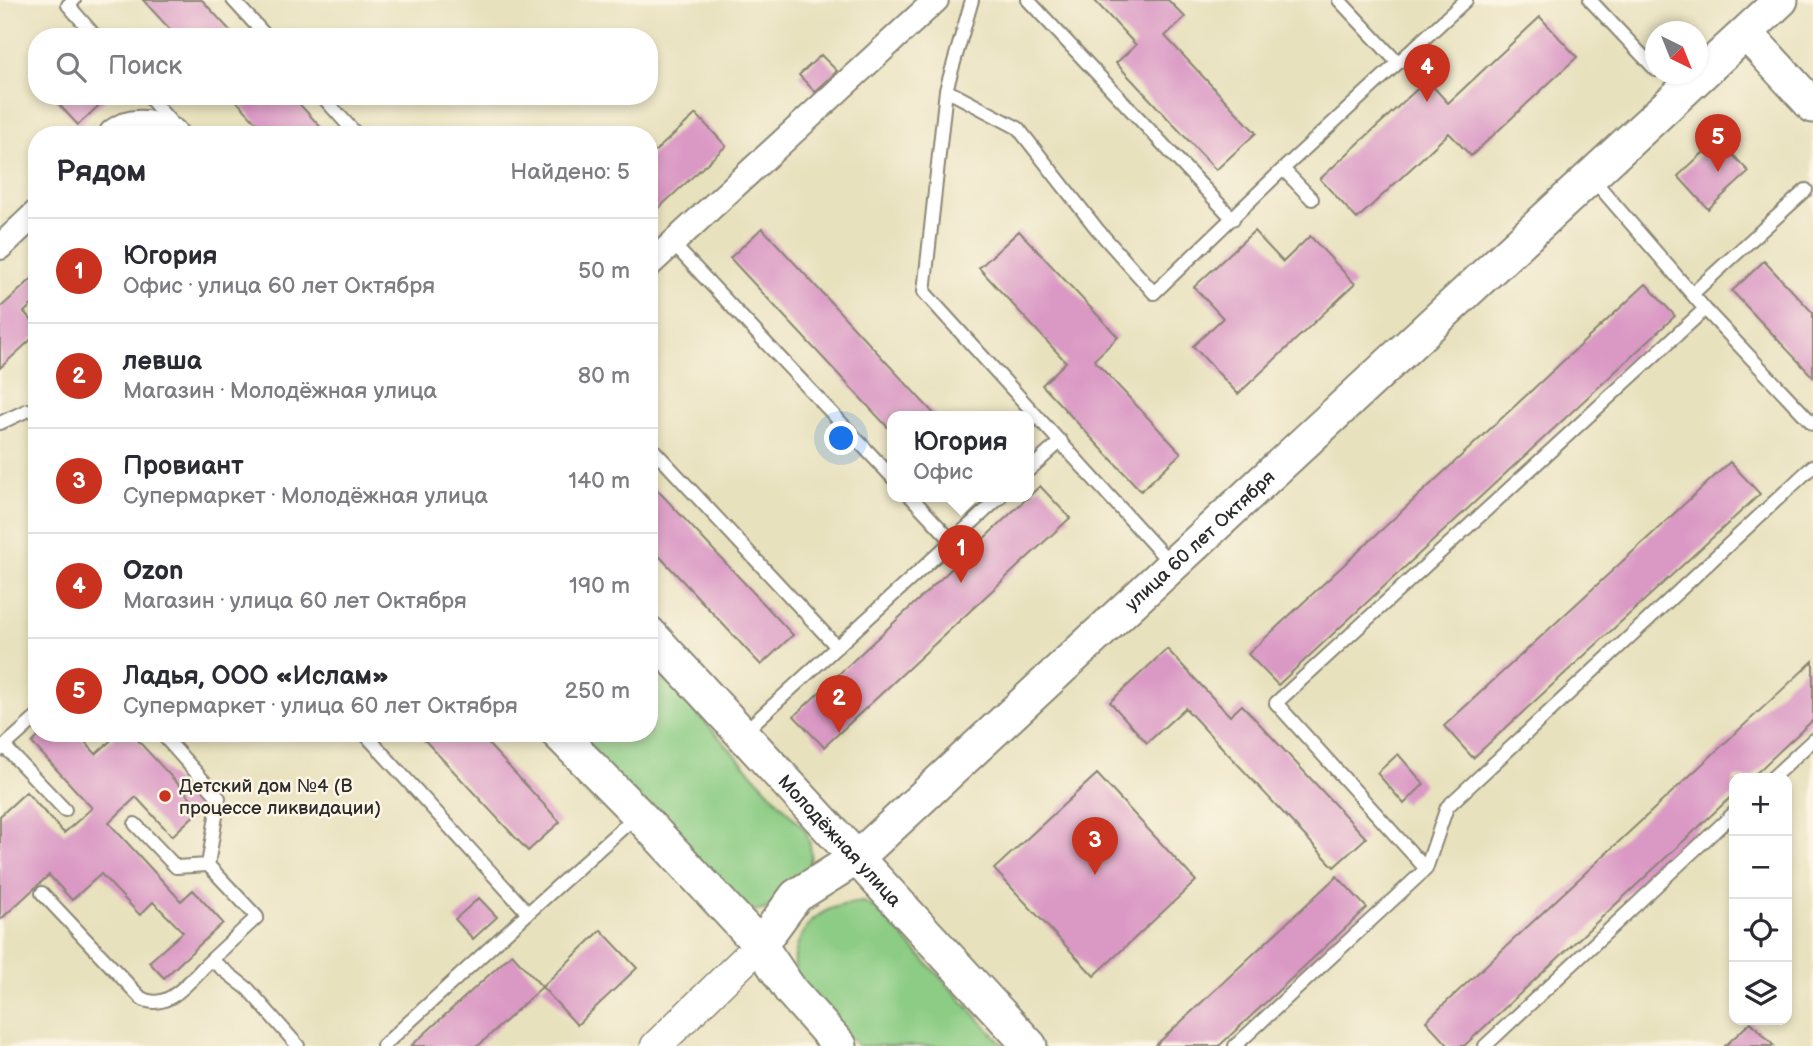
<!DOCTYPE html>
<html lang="ru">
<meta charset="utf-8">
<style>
body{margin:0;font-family:"Balsamiq Sans",sans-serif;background:#f7f7f7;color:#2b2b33}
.controls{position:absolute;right:21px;bottom:21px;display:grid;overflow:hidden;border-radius:14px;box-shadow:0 4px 10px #0003}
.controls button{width:63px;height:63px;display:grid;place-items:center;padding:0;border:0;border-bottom:2px solid #e1e1e2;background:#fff;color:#2b2b33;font:35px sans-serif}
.compass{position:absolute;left:1645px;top:21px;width:63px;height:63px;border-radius:50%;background:#fff;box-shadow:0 4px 10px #0003;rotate:137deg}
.you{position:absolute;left:842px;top:439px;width:24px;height:24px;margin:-18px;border:5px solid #fff;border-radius:50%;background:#1a73e8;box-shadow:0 0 0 10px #1a73e833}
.badge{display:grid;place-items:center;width:46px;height:46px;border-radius:50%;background:#c8321e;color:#fff;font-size:23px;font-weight:700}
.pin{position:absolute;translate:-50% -58px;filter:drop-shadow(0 2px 4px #0008)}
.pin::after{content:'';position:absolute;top:37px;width:24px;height:21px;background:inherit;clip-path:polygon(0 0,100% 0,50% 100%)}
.popup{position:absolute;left:887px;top:411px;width:147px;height:91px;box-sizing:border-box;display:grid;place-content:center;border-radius:14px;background:#fff;filter:drop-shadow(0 2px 5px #0005);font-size:23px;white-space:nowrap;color:#7c7c81}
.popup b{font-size:26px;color:#2b2b33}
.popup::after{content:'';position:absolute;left:50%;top:100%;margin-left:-14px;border:14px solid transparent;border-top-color:#fff}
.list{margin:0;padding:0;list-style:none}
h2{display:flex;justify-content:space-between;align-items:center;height:91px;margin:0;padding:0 28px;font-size:30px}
h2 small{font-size:23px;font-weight:400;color:#7c7c81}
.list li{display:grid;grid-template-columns:46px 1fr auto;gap:21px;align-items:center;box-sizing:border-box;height:105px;padding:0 28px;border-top:2px solid #e1e1e2}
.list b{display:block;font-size:26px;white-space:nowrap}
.list p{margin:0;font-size:23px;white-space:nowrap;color:#7c7c81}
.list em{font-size:23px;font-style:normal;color:#7c7c81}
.icon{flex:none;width:38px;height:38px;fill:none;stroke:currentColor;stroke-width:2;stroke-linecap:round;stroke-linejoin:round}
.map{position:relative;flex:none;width:1813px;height:1046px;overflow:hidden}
.search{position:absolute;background:#fff;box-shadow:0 4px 10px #0003;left:28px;top:28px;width:630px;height:77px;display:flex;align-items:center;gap:18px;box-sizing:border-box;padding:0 24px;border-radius:28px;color:#7c7c81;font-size:26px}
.panel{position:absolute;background:#fff;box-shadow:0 4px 10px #0003;left:28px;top:126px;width:630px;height:616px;border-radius:28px}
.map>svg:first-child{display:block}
.green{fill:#8ccc84;stroke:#5c7c58;stroke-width:2}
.building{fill:#da98c4}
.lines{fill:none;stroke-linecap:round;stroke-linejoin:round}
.service-casing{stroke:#8a8674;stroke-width:16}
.minor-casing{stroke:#8a8674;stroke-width:28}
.tertiary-casing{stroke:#8a8674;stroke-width:33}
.secondary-casing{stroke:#8a8674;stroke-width:37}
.service{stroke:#fff;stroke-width:12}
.minor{stroke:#fff;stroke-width:24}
.tertiary{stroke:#fff;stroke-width:30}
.secondary{stroke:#fff;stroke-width:33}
.poi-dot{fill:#c8321e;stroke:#fcf5e5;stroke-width:2.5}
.labels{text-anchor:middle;stroke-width:5;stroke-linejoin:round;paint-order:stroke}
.street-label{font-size:19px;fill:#2b2b2b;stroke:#fcf5e5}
.poi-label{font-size:19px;fill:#2b2b2b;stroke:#fcf5e5;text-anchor:start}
</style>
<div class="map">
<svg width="1813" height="1046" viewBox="0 0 1813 1046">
<rect width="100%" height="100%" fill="#fcf5e5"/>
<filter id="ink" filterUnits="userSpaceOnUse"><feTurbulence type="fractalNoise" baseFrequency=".0143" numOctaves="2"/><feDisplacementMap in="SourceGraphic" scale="14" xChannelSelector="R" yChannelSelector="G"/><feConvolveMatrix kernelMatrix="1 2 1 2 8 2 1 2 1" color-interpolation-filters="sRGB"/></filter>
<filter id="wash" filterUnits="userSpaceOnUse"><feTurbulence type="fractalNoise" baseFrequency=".00686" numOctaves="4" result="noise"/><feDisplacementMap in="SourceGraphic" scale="28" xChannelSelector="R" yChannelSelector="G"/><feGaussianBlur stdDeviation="1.57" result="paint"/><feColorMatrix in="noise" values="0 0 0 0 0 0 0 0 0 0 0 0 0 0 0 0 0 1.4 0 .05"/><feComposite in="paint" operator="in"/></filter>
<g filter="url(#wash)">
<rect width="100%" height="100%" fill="#e8e1be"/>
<!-- green -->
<path class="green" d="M649,662L805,830C817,856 810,874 790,893C781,901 774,907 762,910C755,912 747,910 740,909L572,733H649Z
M863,902L878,910L1004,1046H858C844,1031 806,996 799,981C787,956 802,923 826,911C837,905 850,903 863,902Z"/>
<g id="blocks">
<!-- building -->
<path class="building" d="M143,0H202L236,37H177Z
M1094,0H1168L1185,17L1165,36L1256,133L1216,170L1116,63L1136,45Z
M1540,17L1577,57L1471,156L1449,133L1357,219L1320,179L1427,80L1448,103Z
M821,55L837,71L815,92L799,75Z
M51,96H109L78,125Z
M232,96H292L328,135H268Z
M696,114L726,146L649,217V157Z
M1718,139L1749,172L1708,209L1678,176Z
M762,228L937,417H893V433L730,258Z
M1019,231L1118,337L1094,360L1181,453L1141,491L1042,385L1066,362L979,268Z
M1254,231L1283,262L1310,236L1355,284L1238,394L1193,346L1223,318L1194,287Z
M1764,261L1813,313V377L1732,291Z
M37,274V300L24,312L37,326V334L0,368V308Z
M1646,284L1675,316L1278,685L1248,654Z
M1730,462L1760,494L1473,758L1444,726Z
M649,481L793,635L761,665L649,545Z
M1040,486L1070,518L824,747L794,716Z
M1167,649L1230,716L1242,705L1366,838L1334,867L1185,708L1147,743L1110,702Z
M1813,661V720L1751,778H1734V794L1464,1046H1449L1426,1021Z
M42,733H77L96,754L119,733H131L201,809L172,836L136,797L109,823L181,901L193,890L223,923L164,978L149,962L183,932L153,902L140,915L101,874L72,900L49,875L0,920V816L26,792L64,833L92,808L32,743Z
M418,733H478L560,822L528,851Z
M1398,754L1424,784L1404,804L1377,773Z
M1097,774L1196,881L1094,976L994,869Z
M1337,876L1367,908L1219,1046H1155Z
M479,898L497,917L473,939L455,919Z
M601,930L637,968L577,1025L542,987Z
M512,954L542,987L478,1046H411Z
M1751,1022L1774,1046H1725Z"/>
</g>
</g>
<g filter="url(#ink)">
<use href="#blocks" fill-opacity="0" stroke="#8a8674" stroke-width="2"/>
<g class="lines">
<defs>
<path id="service" d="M74,0L68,5L96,37
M233,0L267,37
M972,0L946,90L924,292L1171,564
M1028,0L1233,219
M1339,0L1398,63
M1590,0L1656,70
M946,90L1018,128L1097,229L1154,293L1283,169L1466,0
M148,96L175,127
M322,96L357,135
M1283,169L1312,199
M1591,177L1705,309L1813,424
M673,244L893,478
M1692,294L1806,190
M0,423L28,410L37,412
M649,445L837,647
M1029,470L1061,441
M911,497L952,541
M744,732L1000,497
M161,733L219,798L208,865L257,917L211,960L248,989L298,1046
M364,733L528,913L383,1046
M4,746L65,810
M0,750L37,717
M1772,778L1813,740
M135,824L176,867L208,865
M1426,869L1447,807L1813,466
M42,893L141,998C168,1014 192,977 211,960
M528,913L637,815
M1235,1046L1426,869L1276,703L1705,309
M1485,1046L1734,813"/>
<path id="minor" d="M0,247L37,212
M649,265L936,0"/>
<path id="tertiary" d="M656,1046L760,945"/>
<g id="secondary">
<path d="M1746,33L1813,106"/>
<path d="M116,135C132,123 153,127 171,135"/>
<path id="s1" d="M649,633L1030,1046"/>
<path d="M558,733L638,814L760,945L791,991L840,1046"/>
<path id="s2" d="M760,945L796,896L858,857L1781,0"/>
</g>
</defs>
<!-- service casing -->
<use href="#service" class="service-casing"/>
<!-- minor casing -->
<use href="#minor" class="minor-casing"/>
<!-- tertiary casing -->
<use href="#tertiary" class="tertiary-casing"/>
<!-- secondary casing -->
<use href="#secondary" class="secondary-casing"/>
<!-- service -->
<use href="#service" class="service"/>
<!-- minor -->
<use href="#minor" class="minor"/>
<!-- tertiary -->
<use href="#tertiary" class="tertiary"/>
<!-- secondary -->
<use href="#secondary" class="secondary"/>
</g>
</g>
<!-- markers -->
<circle class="poi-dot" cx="165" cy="796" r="7"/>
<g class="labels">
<!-- street labels -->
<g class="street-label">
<text dy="7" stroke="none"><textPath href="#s2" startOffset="600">улица 60 лет Октября</textPath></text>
<text dy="7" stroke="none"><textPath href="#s1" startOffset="282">Молодёжная улица</textPath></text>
</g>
<!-- poi labels -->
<g class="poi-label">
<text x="179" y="792">Детский дом №4 (В<tspan x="179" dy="22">процессе ликвидации)</tspan></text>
</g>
</g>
</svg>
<div class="controls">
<button>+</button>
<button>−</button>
<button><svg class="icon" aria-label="locate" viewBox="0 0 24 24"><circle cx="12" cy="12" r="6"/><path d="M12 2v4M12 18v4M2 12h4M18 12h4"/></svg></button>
<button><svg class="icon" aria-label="layers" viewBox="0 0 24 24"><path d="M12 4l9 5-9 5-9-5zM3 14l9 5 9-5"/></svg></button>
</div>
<svg class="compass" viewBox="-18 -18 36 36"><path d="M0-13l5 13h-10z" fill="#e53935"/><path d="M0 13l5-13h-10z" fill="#7c7c81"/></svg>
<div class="you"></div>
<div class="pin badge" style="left:961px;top:583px">1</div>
<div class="popup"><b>Югория</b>Офис</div>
<div class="pin badge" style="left:839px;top:733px">2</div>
<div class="pin badge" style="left:1095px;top:875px">3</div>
<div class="pin badge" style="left:1427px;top:102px">4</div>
<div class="pin badge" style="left:1718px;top:172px">5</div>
<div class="search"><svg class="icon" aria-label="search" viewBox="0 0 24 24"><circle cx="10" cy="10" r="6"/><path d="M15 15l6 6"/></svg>Поиск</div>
<section class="panel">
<h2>Рядом<small>Найдено: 5</small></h2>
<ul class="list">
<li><span class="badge">1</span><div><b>Югория</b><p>Офис · улица 60 лет Октября</p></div><em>50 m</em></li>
<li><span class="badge">2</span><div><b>левша</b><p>Магазин · Молодёжная улица</p></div><em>80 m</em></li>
<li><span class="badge">3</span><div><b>Провиант</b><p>Супермаркет · Молодёжная улица</p></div><em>140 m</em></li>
<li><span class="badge">4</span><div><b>Ozon</b><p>Магазин · улица 60 лет Октября</p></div><em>190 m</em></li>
<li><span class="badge">5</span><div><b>Ладья, ООО «Ислам»</b><p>Супермаркет · улица 60 лет Октября</p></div><em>250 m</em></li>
</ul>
</section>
</div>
